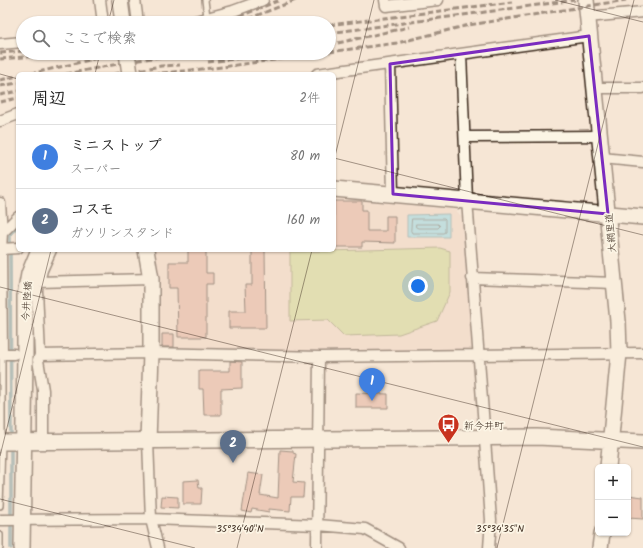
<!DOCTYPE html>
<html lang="ja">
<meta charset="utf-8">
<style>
body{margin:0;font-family:Kalam,"Klee One",sans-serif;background:#f2f2f2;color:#222}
.controls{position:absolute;right:12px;bottom:12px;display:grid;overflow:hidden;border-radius:6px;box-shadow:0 1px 3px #0004}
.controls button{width:36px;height:36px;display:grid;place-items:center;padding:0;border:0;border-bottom:1px solid #e0e0e0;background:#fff;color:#222;font:20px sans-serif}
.you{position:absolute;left:418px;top:286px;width:14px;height:14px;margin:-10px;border:3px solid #fff;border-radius:50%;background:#1a73e8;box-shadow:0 0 0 6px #1a73e833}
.badge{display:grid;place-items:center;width:26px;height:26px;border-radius:50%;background:#c8321e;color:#fff;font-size:13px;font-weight:700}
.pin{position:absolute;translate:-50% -33px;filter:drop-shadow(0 1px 2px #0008)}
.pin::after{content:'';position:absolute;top:21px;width:14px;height:12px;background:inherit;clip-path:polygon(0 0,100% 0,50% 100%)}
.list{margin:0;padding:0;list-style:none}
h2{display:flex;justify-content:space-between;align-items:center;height:52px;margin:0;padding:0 16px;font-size:17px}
h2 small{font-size:13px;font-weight:400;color:#767676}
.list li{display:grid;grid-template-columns:26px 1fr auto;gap:12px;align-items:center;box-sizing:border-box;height:64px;padding:0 16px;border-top:1px solid #e0e0e0}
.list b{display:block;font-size:15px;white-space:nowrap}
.list p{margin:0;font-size:13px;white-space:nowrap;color:#767676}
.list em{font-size:13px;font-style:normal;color:#767676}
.icon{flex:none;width:22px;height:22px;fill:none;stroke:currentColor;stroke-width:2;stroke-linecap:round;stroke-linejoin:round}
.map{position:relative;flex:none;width:643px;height:548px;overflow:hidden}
.search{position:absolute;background:#fff;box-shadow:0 1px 3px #0004;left:16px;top:16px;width:320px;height:44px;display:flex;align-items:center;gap:10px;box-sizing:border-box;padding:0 14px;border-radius:22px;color:#767676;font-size:15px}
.panel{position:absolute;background:#fff;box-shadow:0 1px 3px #0004;left:16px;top:72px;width:320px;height:180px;border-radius:6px}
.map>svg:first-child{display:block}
.built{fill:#efd4c2}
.green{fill:#cad588;stroke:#828053}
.water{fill:#87d5e6;stroke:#699196}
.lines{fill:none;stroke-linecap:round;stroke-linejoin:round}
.shore{stroke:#596e6e;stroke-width:1}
.stream{stroke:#699196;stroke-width:3.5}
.building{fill:#dfa996;stroke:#3b2a1e}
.lane-casing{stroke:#3b2a1e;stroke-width:8}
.street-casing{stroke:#3b2a1e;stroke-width:13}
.secondary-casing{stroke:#3b2a1e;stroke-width:18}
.lane{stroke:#fcf5e5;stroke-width:5}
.street{stroke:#fcf5e5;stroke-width:10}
.secondary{stroke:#fcf5e5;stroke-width:15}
.rail{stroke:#3b2a1e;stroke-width:3;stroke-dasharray:6 3;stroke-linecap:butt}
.secondary-bridge-casing{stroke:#3b2a1e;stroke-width:18;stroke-linecap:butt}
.secondary-bridge{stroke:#fcf5e5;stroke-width:15}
.marked{fill:none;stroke:#7b2cbf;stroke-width:3;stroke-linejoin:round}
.ticks{fill:none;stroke:#3b2a1e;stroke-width:1;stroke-opacity:0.45}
.labels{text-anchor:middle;stroke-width:3.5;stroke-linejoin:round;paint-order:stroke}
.street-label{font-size:10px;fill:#3b2a1e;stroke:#fcf5e5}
.poi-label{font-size:10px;fill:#3b2a1e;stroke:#fcf5e5;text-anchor:start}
.ticks-label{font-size:10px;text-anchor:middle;fill:#3b2a1e;stroke:#fcf5e5;stroke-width:3.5;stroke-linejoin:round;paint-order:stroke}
</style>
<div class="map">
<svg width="643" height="548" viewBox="0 0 643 548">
<rect width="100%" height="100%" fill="#f6e6d5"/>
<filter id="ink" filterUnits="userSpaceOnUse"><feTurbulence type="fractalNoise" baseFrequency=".025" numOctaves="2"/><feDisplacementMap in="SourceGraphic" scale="8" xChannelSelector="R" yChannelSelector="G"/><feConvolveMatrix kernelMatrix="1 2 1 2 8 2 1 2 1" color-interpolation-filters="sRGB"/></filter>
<g filter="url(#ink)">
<!-- built -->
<path class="built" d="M334,197L456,210L461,216L472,346L469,351L161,352L157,348L152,250H334Z"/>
<!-- green -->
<path class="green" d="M440,248L450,251V292L437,321L399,334L344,336L328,320L290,321V252Z"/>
<!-- water -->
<path class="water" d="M449,214V237H407V215Z"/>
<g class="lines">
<!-- shore -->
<path class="shore" d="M412,219H444L445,220V232L443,233H412L411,231Z
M416,224H438L440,226L438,228H418L416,227Z"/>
<!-- stream -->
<path class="stream" d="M11,439L10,236L11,233L18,225
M11,548V445"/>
</g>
<!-- building -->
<path class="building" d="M334,201H362V210H367V231H386V216H395V243L362,242V247H334Z
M188,250H206V273H213V284H206V337H178L177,288H169V262H188Z
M252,250H265L266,328H229V311H246L245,285H252Z
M162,334H174V347H162Z
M230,361L242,362V388L221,389V415H204L203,389H199V371H230Z
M356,393L388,394V408H356Z
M280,450L293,451V453L296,454L293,482L304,483L303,497H291L290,511L269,509V512L252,509L251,513L242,511L248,473L263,475L260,495L278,498Z
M198,480L199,488H202L201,504H183V481Z
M628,495L643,497V519L628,518Z
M162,496L178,497V508L161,507Z"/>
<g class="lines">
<defs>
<path id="lane" d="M205,0L207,17
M0,506L2,442V354
M0,535V548"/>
<path id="street" d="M100,0L103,23
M135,0L138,23
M385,0L386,6L438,0
M587,17L643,12
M188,23L233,11L263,0
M0,44L23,42
M461,54L467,200L491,520L489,548
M390,64L393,194
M317,74L589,36
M595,88H643
M0,121L18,114
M465,137L600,136
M602,158L643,162
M0,203L2,233L1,249L2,354
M2,233L18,217
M1,249L18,248
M51,250L42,270L37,290L40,355L151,353L319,357L643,353
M472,278L614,283
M38,282L151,279
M0,354H14
M40,355L38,360L43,390V441
M148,441L151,519L158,548
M0,520L151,519L318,525L365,529L399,548
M317,548L319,357"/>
<path id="secondary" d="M120,0L123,23
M586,0L618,321L619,353L608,467
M334,189L643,217
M0,249H1
M146,250L151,279V353L148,441
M0,442L537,437L643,442
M22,548L25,355V296L29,274L39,250
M600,548L602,533"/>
</defs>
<!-- lane casing -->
<use href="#lane" class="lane-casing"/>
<!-- street casing -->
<use href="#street" class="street-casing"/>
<!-- secondary casing -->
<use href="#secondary" class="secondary-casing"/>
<!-- lane -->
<use href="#lane" class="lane"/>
<!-- street -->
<use href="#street" class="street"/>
<!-- secondary -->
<use href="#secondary" class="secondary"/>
<!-- rail -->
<path class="rail" d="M248,19L296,0
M213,23L240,16L280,0
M329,25L512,2
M329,33L575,0
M329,45L409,27
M329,52L397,43L469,25L626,0
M0,53L23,51
M0,59L76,53
M208,62L251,57
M30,74L119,53
M66,74L139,60L185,53
M114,74L161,66L180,65
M153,74L222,67L324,53
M0,80L18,76
M0,86L18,83
M0,95L18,91
M0,102L18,98"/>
<defs>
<path id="secondary-bridge" d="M127,53L130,74"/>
</defs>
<!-- secondary-bridge casing -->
<use href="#secondary-bridge" class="secondary-bridge-casing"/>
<!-- secondary-bridge -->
<use href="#secondary-bridge" class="secondary-bridge"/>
</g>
</g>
<!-- marked area -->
<path d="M0 0H643V548H0ZM589,36L608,214L393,194L390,64Z" fill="#f6e6d5" fill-opacity=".55" fill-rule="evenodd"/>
<path class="marked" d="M589,36L608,214L393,194L390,64Z"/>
<!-- ticks -->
<path class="ticks" d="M555,0L643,22M108,23L114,0M0,74L18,79M95,74L100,53M334,158L643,235M334,160L374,0M0,287L643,447M0,456L51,250M0,499L195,548M237,548L312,250M497,548L634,0"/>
<!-- icons -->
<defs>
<symbol id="bus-pin" viewBox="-11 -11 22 30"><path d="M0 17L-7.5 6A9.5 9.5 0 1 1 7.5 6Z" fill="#c8321e" stroke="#fcf5e5"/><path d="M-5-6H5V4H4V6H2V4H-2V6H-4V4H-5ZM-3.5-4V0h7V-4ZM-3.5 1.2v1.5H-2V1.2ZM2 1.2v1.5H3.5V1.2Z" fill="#fff"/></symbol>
</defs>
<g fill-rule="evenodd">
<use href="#bus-pin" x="436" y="412" width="25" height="34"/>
</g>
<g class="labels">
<!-- street labels -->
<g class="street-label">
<text transform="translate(610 233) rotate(-95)" y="4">大網里道</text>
<text transform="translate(26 301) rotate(-86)" y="4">今井陸橋</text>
</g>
<!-- poi labels -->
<g class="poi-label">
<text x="464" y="429">新今井町</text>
</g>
</g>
<g class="ticks-label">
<text x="240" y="532">35°34'40"N</text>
<text x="500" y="532">35°34'35"N</text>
</g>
</svg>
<div class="controls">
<button>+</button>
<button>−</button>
</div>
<div class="you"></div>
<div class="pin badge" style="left:372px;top:401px;background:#3f7fe0">1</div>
<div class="pin badge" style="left:233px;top:463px;background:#5c6f8a">2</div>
<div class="search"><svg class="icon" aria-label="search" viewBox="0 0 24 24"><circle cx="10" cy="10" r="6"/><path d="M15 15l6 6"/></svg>ここで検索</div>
<section class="panel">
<h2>周辺<small>2件</small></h2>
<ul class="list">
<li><span class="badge" style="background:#3f7fe0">1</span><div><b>ミニストップ</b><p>スーパー</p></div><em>80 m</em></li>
<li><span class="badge" style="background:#5c6f8a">2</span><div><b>コスモ</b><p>ガソリンスタンド</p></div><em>160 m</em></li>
</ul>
</section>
</div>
